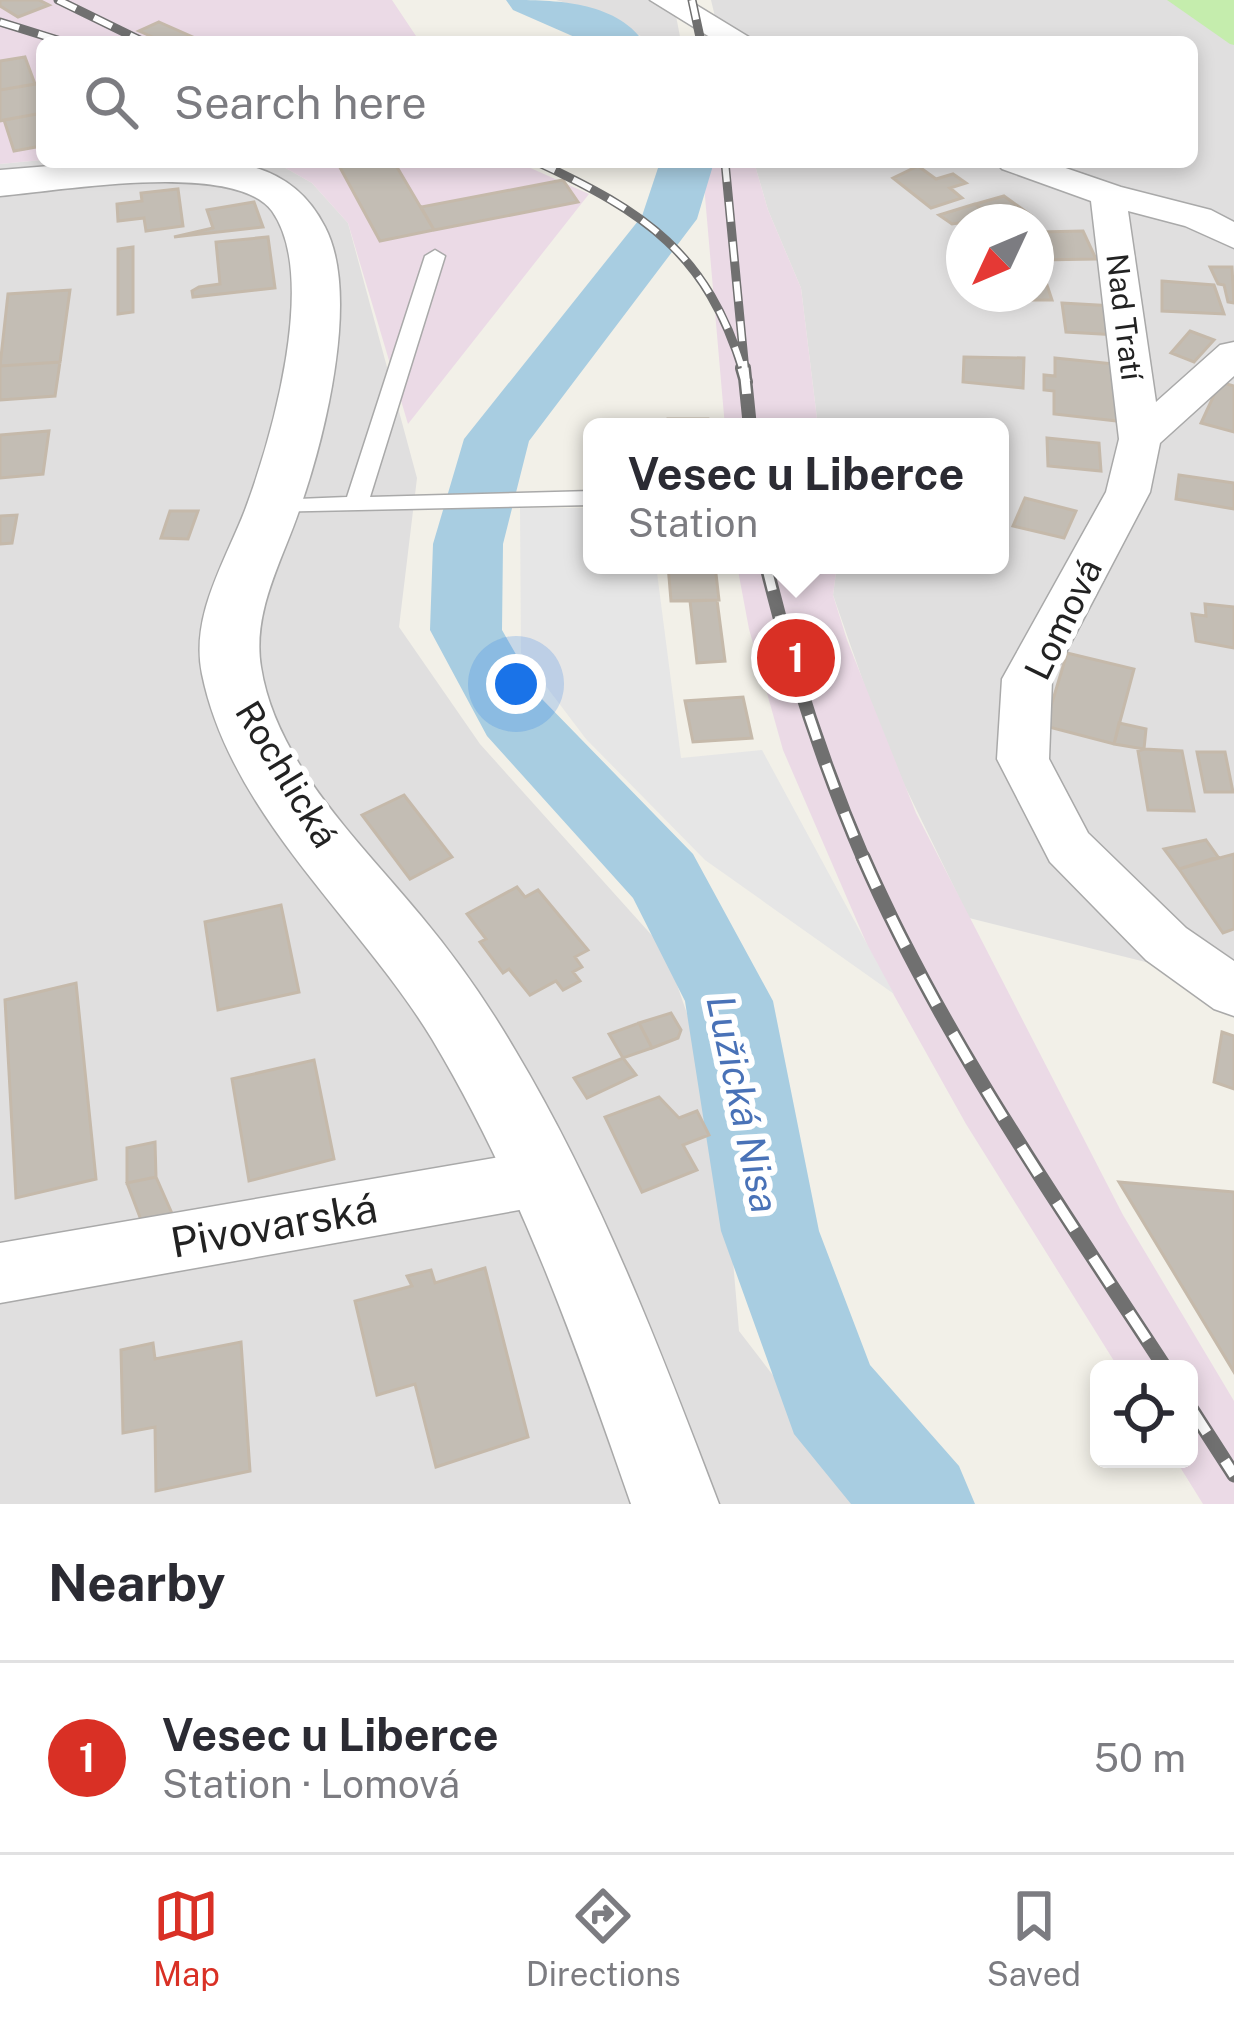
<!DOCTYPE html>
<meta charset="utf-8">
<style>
body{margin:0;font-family:"Public Sans",sans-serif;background:#f7f7f7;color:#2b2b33}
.controls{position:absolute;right:36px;bottom:36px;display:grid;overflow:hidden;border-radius:18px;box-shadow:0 6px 18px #0003}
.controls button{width:108px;height:108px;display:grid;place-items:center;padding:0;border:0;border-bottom:3px solid #e1e1e2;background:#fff;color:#2b2b33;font:60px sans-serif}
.compass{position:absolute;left:946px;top:204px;width:108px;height:108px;border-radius:50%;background:#fff;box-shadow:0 6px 18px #0003;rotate:226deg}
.you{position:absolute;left:516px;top:684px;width:42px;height:42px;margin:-30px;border:9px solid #fff;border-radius:50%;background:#1a73e8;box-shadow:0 0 0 18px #1a73e833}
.badge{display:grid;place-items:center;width:78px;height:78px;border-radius:50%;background:#d93025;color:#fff;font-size:39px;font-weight:700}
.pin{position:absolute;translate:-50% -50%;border:6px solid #fff;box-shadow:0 3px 12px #0006}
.popup{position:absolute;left:583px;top:418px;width:426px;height:156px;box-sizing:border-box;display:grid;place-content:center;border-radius:18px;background:#fff;filter:drop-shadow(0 3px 9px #0005);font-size:39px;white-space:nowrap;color:#7c7c81}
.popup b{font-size:45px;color:#2b2b33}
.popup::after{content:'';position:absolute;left:50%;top:100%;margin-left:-24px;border:24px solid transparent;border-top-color:#fff}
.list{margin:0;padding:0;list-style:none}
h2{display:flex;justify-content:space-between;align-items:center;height:156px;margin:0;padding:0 48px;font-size:51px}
h2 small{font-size:39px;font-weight:400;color:#7c7c81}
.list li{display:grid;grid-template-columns:78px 1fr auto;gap:36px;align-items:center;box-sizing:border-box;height:192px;padding:0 48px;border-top:3px solid #e1e1e2}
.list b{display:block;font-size:45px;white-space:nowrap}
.list p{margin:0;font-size:39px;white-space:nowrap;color:#7c7c81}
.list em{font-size:39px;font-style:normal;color:#7c7c81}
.icon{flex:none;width:66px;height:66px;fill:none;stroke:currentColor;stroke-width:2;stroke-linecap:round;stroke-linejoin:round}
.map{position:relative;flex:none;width:1234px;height:1504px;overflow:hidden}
.search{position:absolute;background:#fff;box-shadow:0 6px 18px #0003;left:36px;right:36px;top:36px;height:132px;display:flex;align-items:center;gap:30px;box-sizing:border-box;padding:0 42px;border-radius:18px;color:#7c7c81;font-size:45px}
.sheet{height:348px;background:#fff}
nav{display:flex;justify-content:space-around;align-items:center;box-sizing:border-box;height:168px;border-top:3px solid #e1e1e2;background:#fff;font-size:33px;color:#7c7c81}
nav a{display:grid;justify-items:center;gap:6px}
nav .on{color:#d93025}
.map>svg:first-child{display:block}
.residential{fill:#e0dfdf;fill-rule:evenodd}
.industrial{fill:#ebdae6}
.grass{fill:#c5edad}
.parking{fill:#e6e6e6}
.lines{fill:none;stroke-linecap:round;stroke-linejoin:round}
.river{fill:#a8cde1;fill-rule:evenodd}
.building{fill:#c3bdb4;stroke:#c5b9aa;stroke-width:3}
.service-casing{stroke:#a9a9a9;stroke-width:3}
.minor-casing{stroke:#a9a9a9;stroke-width:3}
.tertiary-casing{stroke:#a9a9a9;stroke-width:3}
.service{fill:#fff;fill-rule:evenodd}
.minor{fill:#fff;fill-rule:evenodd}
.tertiary{fill:#fff;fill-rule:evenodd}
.rail-far2-casing{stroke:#707070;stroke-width:9}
.rail-far1-casing{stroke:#707070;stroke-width:14}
.rail-casing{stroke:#707070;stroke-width:15}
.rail-far2{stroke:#fff;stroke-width:6;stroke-dasharray:20;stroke-linecap:butt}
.rail-far1{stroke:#fff;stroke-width:9;stroke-dasharray:26;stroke-linecap:butt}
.rail{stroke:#fff;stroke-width:10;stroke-dasharray:33;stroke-linecap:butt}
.labels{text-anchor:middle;stroke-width:12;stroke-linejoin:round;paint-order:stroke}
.far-street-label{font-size:30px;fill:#222;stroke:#fff}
.street-label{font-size:36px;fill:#222;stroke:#fff}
.water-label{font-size:39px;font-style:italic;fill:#4972b7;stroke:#fff}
.near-street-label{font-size:42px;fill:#222;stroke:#fff}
</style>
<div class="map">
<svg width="1234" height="1504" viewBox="0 0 1234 1504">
<rect width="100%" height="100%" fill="#f2f0e8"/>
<!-- residential -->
<path class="residential" d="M556,0H673L681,42H653L583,8Z
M711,0H1234V984L969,918L886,747L833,595L837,565H1000V427H818L801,288L768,210L754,162H1192V42H721ZM964,222H1036V294H964Z
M42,160L275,162L312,183L348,223L417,478L399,627L480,744L665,950L720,1109L739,1331L831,1451L886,1504H0V164Z"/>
<!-- industrial -->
<path class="industrial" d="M0,0H392L420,42H42V160L0,164Z
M275,162H517L589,194L408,424L348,223L312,183Z
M702,162H754L768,210L801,288L818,427H725Z
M737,565H837L833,595L847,640L916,813L1123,1215L1234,1401V1504H1203L1175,1459H1189V1369H1119L966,1124L872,956L783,750L749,629Z"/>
<!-- grass -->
<path class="grass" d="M1167,0H1234V45L1230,44Z"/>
<!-- parking -->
<path class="parking" d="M520,508H592V565H656L681,758L762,750L894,994L705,860L586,739L521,653Z"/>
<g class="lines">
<!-- river -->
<path class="river" d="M506,0C553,0 614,0 644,42H586L513,10Z
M660,162H714L697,219L529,441L503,544L502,630L541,698L693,854L773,1001L819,1231L870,1365L959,1466L975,1504H851L794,1434L721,1231L685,1001L633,898L487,736L430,630L433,544L464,439L642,216Z"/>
</g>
<!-- building -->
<path class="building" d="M0,0H39L49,5L18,17L0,6Z
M159,22L202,41L164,42L139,31Z
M25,57L35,84L0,90V61Z
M42,83V113L0,121V90Z
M42,113V146L14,151L4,120Z
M337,162H394L434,230L380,241Z
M918,166L936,179L953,174L966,183L950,188L962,198L931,208L893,178Z
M563,180L578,202L434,230L421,207Z
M178,189L183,226L146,231L144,218L118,221L117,204L142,201L141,193Z
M1004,196L1029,214L994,218L975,204Z
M254,202L263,227L174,237L213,228L207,210Z
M975,204L994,218L952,224L939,215Z
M1083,231L1096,259L1038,260L1036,248H1045L1039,232Z
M268,237L275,288L193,297L192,291L199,287L220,284L216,242Z
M133,247V312L118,314V249Z
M1210,267H1232L1234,303L1228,302L1224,285L1218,284Z
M1162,281L1214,285L1224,314L1162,311Z
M1036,282H1046L1052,300H1010L1008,294H1036Z
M70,290L60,362L0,366L8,294Z
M1062,303L1114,306L1117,335L1066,332Z
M1190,331L1214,340L1194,362L1171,353Z
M964,357L1024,358L1023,388L963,382Z
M1055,358L1115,364L1117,421L1054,414V391L1044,390V375L1055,376Z
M60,362L55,396L0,400V366Z
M1220,382L1234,386V432L1201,423Z
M668,419H708L709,427H668Z
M49,431L43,474L0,478V435Z
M1047,438L1099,443L1101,471L1048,466Z
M1179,475L1234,483V509L1176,499Z
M1025,498L1076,511L1064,538L1013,526Z
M170,511H198L188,539L161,538Z
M17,515L12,543L0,544V516Z
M668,565H715L719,600L671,601Z
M717,600L725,661L697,663L690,601Z
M1205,604L1234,607V648L1196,641L1192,614L1206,616Z
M1067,653L1134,669L1114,744L1045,726Z
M743,697L752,738L693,742L685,701Z
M1119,723L1146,729L1144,749L1114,744Z
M1144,749L1182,751L1194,811L1148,810L1138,751Z
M1197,752H1225L1233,792H1205Z
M404,795L452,857L410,879L362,815Z
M1206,840L1218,857L1179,869L1164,849Z
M1234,854V929L1223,933L1179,869Z
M517,887L525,897L538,890L588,950L575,957L582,967L573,972L580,981L563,990L556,981L530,995L509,969L503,973L480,942L486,939L467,914Z
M281,905L299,992L218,1010L205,922Z
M76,983L96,1179L16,1198L5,1000Z
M671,1013L681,1030L678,1038L652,1048L639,1023Z
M639,1023L652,1048L623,1058L609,1034Z
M1222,1032L1234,1036V1089L1214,1082Z
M623,1058L636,1075L587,1098L574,1078Z
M314,1060L334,1159L249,1181L232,1079Z
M659,1097L679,1118L697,1111L709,1135L683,1145L697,1170L642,1192L605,1117Z
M155,1142L156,1177L127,1183V1148Z
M156,1177L178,1227L146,1233L127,1183Z
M1119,1182L1234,1192V1372Z
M485,1268L528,1437L436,1467L415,1384L377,1395L355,1301L412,1286L407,1276L431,1270L435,1283Z
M241,1342L250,1471L156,1491L155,1427L123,1433L121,1350L153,1343L155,1359Z"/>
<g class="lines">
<defs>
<path id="service" d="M435,250L445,256L370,497L592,491V505L265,512L261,507L273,500L347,497L425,256Z"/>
<path id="minor" d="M650,0H688L757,42H718Z
M996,162H1048L1121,187L1211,210L1234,222V248L1185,226L1128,211L1156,402L1220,345L1234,342V376L1160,443L1150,492L1052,679L1049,759L1088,833L1186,928L1234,961V1016L1214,1009L1146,960L1050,862L997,759L1002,679L1106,492L1119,439L1091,201L1002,169Z
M547,1149L569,1157L578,1177L569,1197L547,1205L0,1303V1243Z"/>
<path id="tertiary" d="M99,162C182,162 281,139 325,227C361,296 324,440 299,511C282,561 252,612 261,667C276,764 362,844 421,916C456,958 487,1002 515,1050C600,1192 660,1349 719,1504H631C576,1345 519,1184 432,1039C359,919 231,816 202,674C190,616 225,562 245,510C271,440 319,277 272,211C234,160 60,191 0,196V170Z"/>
</defs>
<!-- service casing -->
<use href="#service" class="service-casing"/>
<!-- minor casing -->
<use href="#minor" class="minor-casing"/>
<!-- tertiary casing -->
<use href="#tertiary" class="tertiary-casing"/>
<!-- service -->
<use href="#service" class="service"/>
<!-- minor -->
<use href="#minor" class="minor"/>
<!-- tertiary -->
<use href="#tertiary" class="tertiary"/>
<defs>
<path id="rail-far2" d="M58,0L144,42
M692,0L701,42
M0,22L64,42
M537,162C645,212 707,253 743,371
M725,162L745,371"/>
<path id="rail-far1" d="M742,368L746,382
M744,368L750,427
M766,565C791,667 822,763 864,860"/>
<path id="rail" d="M863,857C942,1038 1058,1203 1166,1369
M1189,1405L1234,1475"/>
</defs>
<!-- rail-far2 casing -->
<use href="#rail-far2" class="rail-far2-casing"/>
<!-- rail-far1 casing -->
<use href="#rail-far1" class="rail-far1-casing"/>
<!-- rail casing -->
<use href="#rail" class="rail-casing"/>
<!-- rail-far2 -->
<use href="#rail-far2" class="rail-far2"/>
<!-- rail-far1 -->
<use href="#rail-far1" class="rail-far1"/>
<!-- rail -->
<use href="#rail" class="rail"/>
</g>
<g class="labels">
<!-- far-street labels -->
<g class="far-street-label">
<text transform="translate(1124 317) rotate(83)" y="10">Nad Tratí</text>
</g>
<!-- street labels -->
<g class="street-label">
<text transform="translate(1063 619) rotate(-64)" y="13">Lomová</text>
<text transform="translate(287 774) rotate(59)" y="13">Rochlická</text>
</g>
<!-- water labels -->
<g class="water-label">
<text transform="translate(743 1104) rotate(78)" y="14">Lužická Nisa</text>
</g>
<!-- near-street labels -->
<g class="near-street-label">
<text transform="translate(274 1225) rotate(-10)" y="15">Pivovarská</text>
</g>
</g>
</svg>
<div class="controls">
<button><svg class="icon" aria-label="locate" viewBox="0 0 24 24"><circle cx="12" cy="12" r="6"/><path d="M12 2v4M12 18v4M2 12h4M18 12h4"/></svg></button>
</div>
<svg class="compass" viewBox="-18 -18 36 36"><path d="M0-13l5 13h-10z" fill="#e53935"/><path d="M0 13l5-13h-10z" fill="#7c7c81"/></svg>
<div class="you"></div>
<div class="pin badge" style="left:796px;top:658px">1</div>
<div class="popup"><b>Vesec u Liberce</b>Station</div>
<div class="search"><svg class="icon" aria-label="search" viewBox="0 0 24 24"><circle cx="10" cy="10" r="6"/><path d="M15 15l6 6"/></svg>Search here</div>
</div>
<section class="sheet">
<h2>Nearby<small></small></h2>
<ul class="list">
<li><span class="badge">1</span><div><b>Vesec u Liberce</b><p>Station · Lomová</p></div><em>50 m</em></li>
</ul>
</section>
<nav>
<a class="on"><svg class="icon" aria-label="map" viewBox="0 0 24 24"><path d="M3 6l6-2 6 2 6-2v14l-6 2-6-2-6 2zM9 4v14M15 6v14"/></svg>Map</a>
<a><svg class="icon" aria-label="directions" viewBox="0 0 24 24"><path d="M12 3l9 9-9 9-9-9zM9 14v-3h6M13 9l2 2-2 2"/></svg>Directions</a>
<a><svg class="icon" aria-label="saved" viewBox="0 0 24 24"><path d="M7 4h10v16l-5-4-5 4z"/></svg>Saved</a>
</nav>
